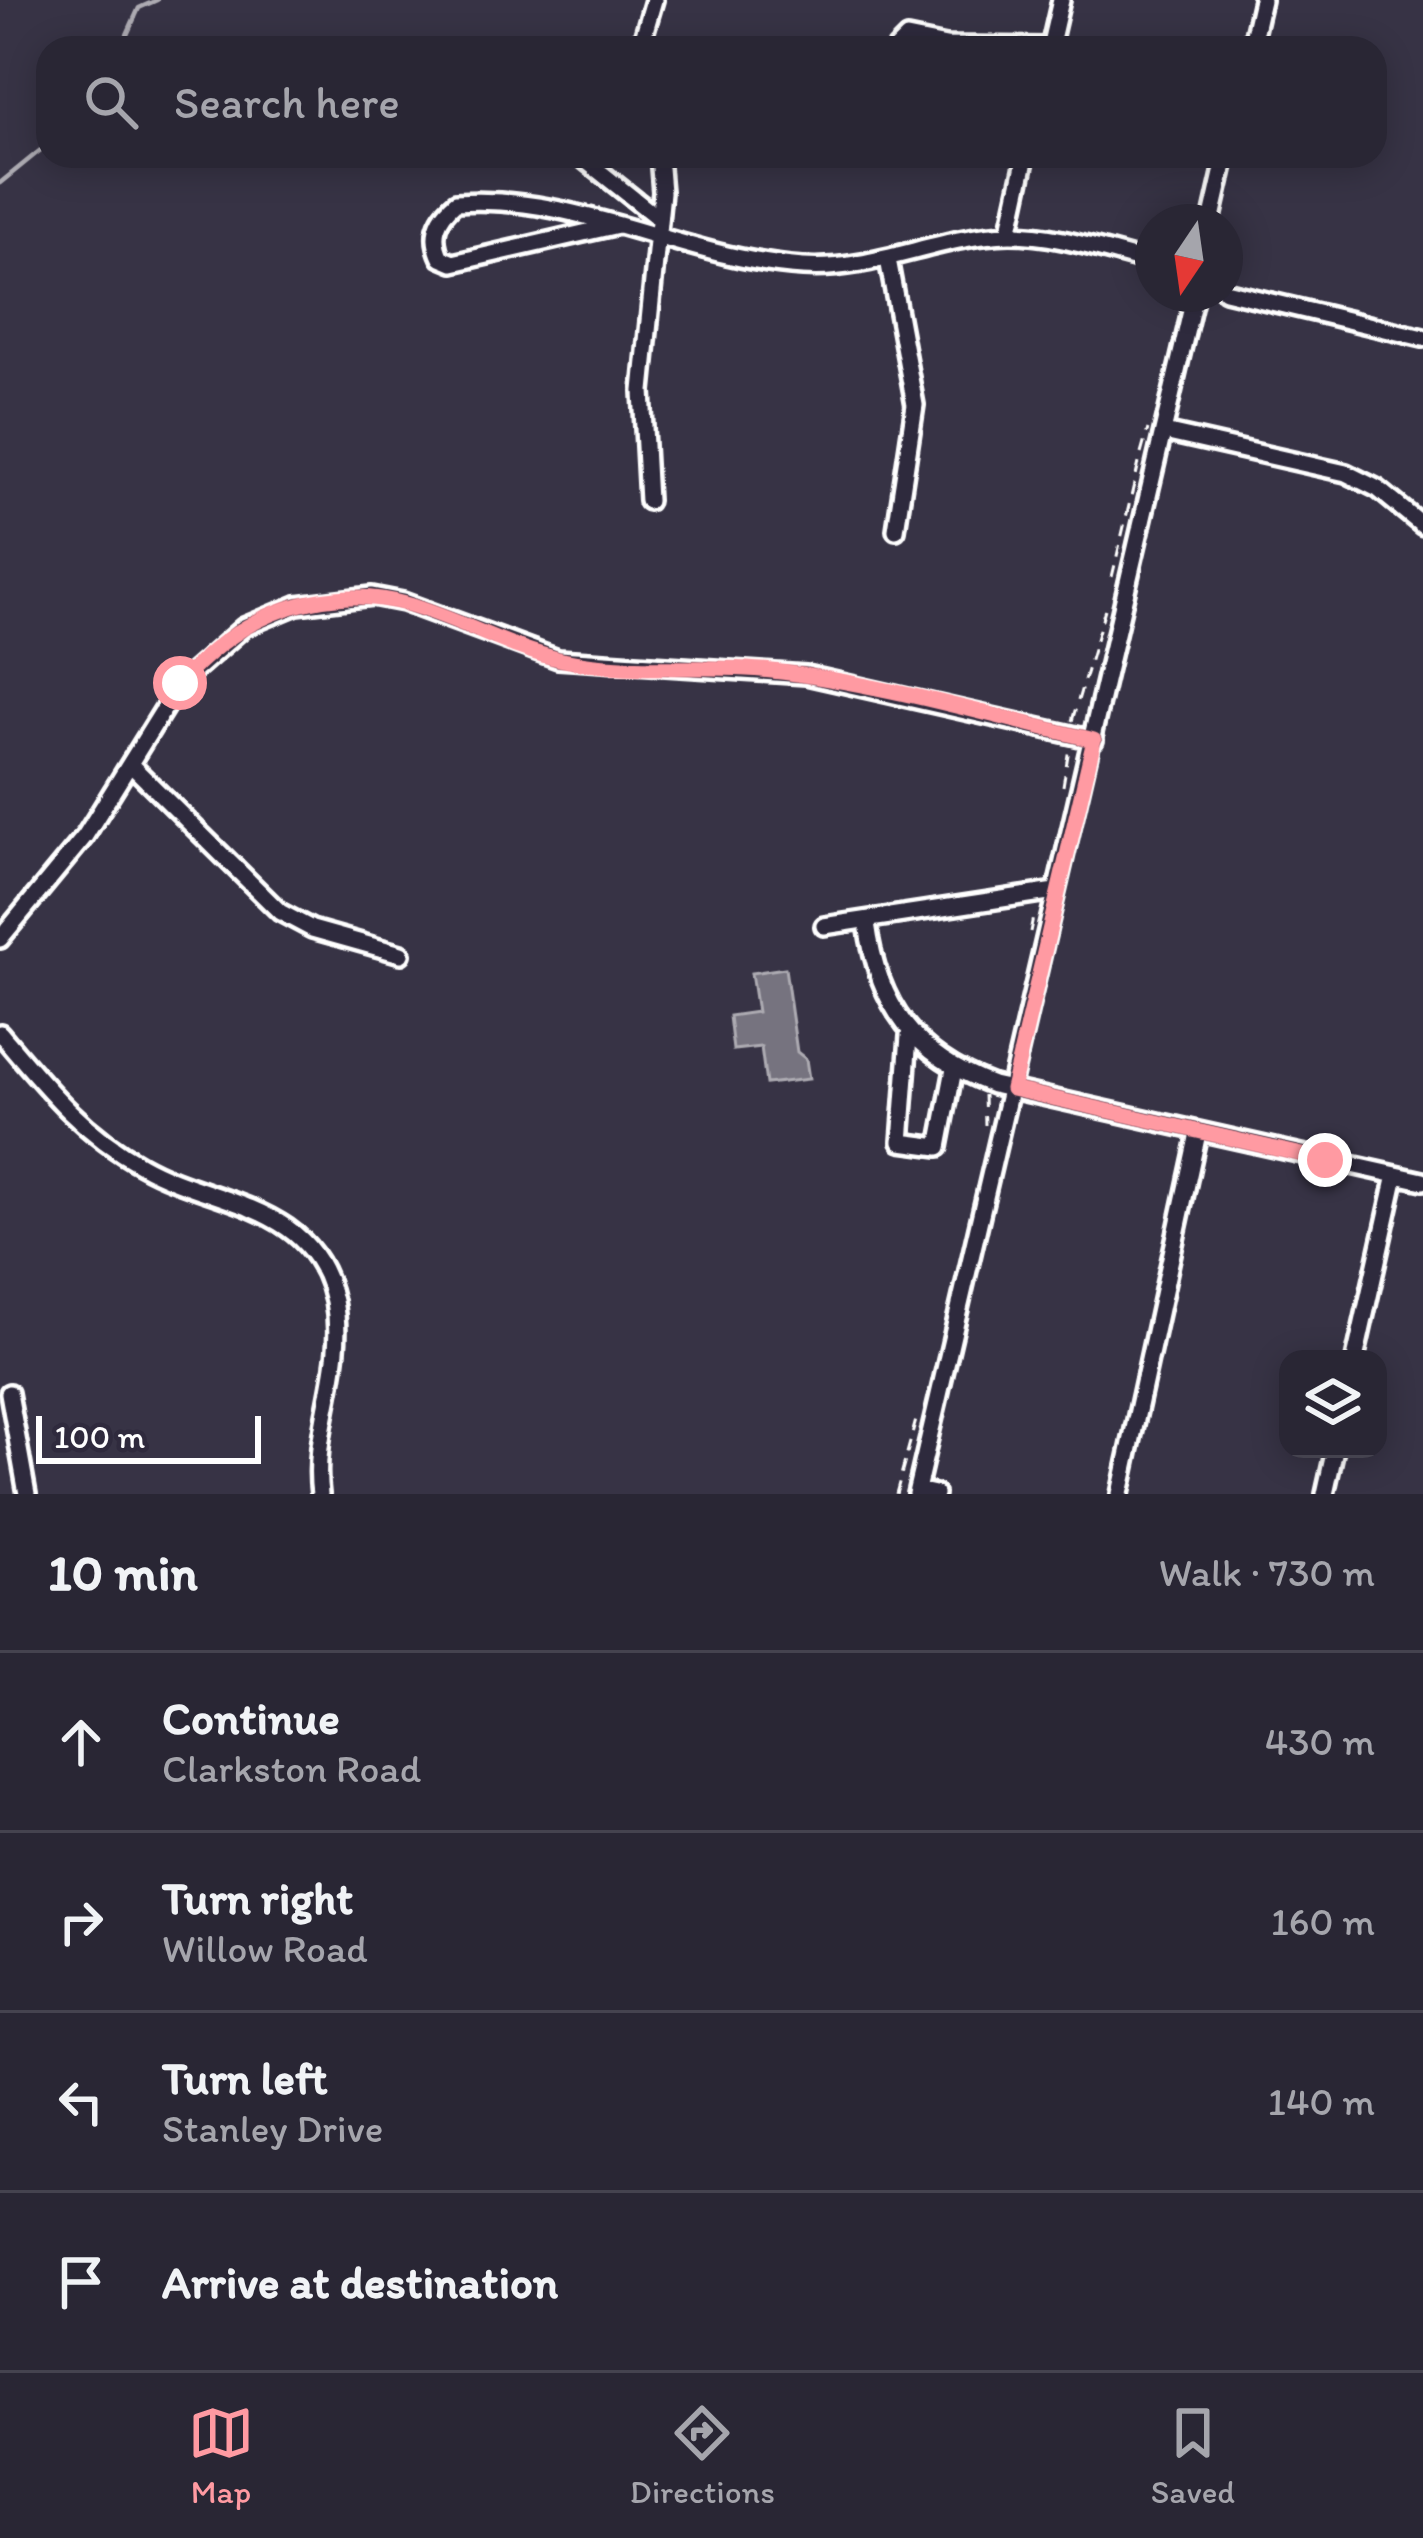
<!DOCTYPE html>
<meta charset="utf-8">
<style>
body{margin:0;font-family:Itim,sans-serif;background:#353240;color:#f1f3f6}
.controls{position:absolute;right:36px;bottom:36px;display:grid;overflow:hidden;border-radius:24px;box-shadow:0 6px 30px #0003}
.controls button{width:108px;height:108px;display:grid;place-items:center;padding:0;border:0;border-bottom:3px solid #45434f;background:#292634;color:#f1f3f6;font:60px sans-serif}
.compass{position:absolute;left:1135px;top:204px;width:108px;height:108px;border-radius:50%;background:#292634;box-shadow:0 6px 30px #0003;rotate:193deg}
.scale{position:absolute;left:36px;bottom:30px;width:225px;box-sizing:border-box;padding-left:12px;border:6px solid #fff;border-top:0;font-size:33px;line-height:42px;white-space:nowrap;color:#fff;-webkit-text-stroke:9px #2f2a3d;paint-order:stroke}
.stop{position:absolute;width:36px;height:36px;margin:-27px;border:9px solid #ff9aa2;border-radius:50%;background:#fff}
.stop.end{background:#ff9aa2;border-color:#fff;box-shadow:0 3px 12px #0008}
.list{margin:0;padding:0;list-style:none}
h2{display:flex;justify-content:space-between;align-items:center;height:156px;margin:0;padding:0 48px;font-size:51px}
h2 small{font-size:39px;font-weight:400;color:#a5a5ac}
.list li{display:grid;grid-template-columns:78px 1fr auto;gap:36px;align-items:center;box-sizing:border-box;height:180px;padding:0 48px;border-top:3px solid #45434f}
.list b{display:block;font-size:45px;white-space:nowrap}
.list p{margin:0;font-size:39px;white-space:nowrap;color:#a5a5ac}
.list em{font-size:39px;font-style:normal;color:#a5a5ac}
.icon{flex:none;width:66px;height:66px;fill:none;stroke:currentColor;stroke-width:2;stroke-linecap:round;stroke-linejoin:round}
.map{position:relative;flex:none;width:1423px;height:1494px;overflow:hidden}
.search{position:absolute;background:#292634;box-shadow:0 6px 30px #0003;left:36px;right:36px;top:36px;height:132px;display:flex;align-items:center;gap:30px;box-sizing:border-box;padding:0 42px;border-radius:36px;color:#a5a5ac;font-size:45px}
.sheet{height:876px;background:#292634}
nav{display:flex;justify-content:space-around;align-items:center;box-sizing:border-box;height:168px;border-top:3px solid #45434f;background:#292634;font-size:33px;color:#a5a5ac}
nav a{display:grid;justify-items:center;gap:6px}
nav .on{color:#ff9aa2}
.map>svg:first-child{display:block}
.water{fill:#76737f;stroke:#adabb2;stroke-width:3}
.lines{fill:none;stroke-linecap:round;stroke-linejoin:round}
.stream{stroke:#adabb2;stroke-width:4.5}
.minor-casing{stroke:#fff;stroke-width:24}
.path{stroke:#fff;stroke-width:3;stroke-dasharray:12 9;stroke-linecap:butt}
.minor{stroke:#2f2a3d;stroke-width:15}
.route{stroke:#ff9aa2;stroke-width:15}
</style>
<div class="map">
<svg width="1423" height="1494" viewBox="0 0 1423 1494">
<rect width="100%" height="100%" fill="#373345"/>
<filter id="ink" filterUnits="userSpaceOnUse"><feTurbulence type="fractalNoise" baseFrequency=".00833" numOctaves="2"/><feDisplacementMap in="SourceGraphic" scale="24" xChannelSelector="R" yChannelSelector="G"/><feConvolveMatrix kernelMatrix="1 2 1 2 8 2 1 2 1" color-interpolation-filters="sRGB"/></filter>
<g filter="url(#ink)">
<!-- water -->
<path class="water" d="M785,968L797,1052L806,1059L809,1079L766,1084L761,1047L733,1050L729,1016L757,1012L751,973Z"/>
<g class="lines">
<!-- stream -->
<path class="stream" d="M418,0H463
M121,48L139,8L157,0
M0,183L48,144"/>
<defs>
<path id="minor" d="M640,48L654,0
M897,48L907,38L946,46L1051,47
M1050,48L1061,0
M1251,48L1262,0
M585,160L659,219
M1211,222L1226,156
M618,225L453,263L441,258C430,235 437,218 456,202C578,193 683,259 803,267C874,272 940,235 1010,234C1058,234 1107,252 1153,263
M1009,234L1026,156
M888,259L915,405L896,530
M1225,291L1423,338
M1164,432L1346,473L1378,489L1423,526
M648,501L642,391L662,192L659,156
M131,765L280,912L312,929L401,954
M867,923C878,1006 915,1056 993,1085L1423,1181
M824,926L1055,891
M0,939L85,836L180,683L244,627L297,605L372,596L403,602L558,659L806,675L1094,740
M0,1033C43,1084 82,1133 141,1165C213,1206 313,1201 334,1301C347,1366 311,1429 320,1494
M909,1036L901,1142L939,1147L954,1069
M1355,1359L1396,1175
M9,1393L27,1494
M917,1490L935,1494
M916,1494L1195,294
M1120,1494L1198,1133
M1325,1494L1335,1449"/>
</defs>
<!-- minor casing -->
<use href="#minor" class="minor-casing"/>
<!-- path -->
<path class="path" d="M1141,454L1148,429
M1112,577L1139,463
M1072,721L1105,609
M1063,786L1069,748
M1030,932L1034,912
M984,1095L985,1125
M896,1494L916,1420"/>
<!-- minor -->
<use href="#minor" class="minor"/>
</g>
</g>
<g class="lines" filter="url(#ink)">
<!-- route -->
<path class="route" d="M180,683C221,636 273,604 336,598C420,589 484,644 563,660C631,674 703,663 772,671C881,683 987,715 1094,740L1012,1089L1325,1160"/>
</g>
</svg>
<div class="controls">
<button><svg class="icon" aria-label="layers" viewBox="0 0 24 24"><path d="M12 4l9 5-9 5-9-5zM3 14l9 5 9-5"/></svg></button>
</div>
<svg class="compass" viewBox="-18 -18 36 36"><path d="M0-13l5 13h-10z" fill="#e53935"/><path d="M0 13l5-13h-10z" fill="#a5a5ac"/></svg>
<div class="scale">100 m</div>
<div class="stop" style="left:180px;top:683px"></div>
<div class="stop end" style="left:1325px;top:1160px"></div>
<div class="search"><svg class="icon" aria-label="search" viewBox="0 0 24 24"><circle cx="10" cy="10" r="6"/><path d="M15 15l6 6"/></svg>Search here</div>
</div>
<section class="sheet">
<h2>10 min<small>Walk · 730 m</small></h2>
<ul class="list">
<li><svg class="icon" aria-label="ahead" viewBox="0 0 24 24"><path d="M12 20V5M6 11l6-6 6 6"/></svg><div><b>Continue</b><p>Clarkston Road</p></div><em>430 m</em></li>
<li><svg class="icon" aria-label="right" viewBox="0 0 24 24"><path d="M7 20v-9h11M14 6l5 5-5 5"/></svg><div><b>Turn right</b><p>Willow Road</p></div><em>160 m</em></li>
<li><svg class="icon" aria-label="left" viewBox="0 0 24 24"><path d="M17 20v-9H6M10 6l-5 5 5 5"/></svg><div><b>Turn left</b><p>Stanley Drive</p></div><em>140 m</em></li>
<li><svg class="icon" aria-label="arrive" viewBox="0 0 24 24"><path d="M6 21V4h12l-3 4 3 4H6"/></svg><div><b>Arrive at destination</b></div></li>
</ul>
</section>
<nav>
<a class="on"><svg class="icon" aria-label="map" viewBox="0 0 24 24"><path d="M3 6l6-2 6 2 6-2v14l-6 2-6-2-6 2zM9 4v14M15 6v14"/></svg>Map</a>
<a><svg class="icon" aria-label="directions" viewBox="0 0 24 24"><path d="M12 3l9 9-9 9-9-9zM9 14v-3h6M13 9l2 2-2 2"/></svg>Directions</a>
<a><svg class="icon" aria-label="saved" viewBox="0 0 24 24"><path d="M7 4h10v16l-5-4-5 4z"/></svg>Saved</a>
</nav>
